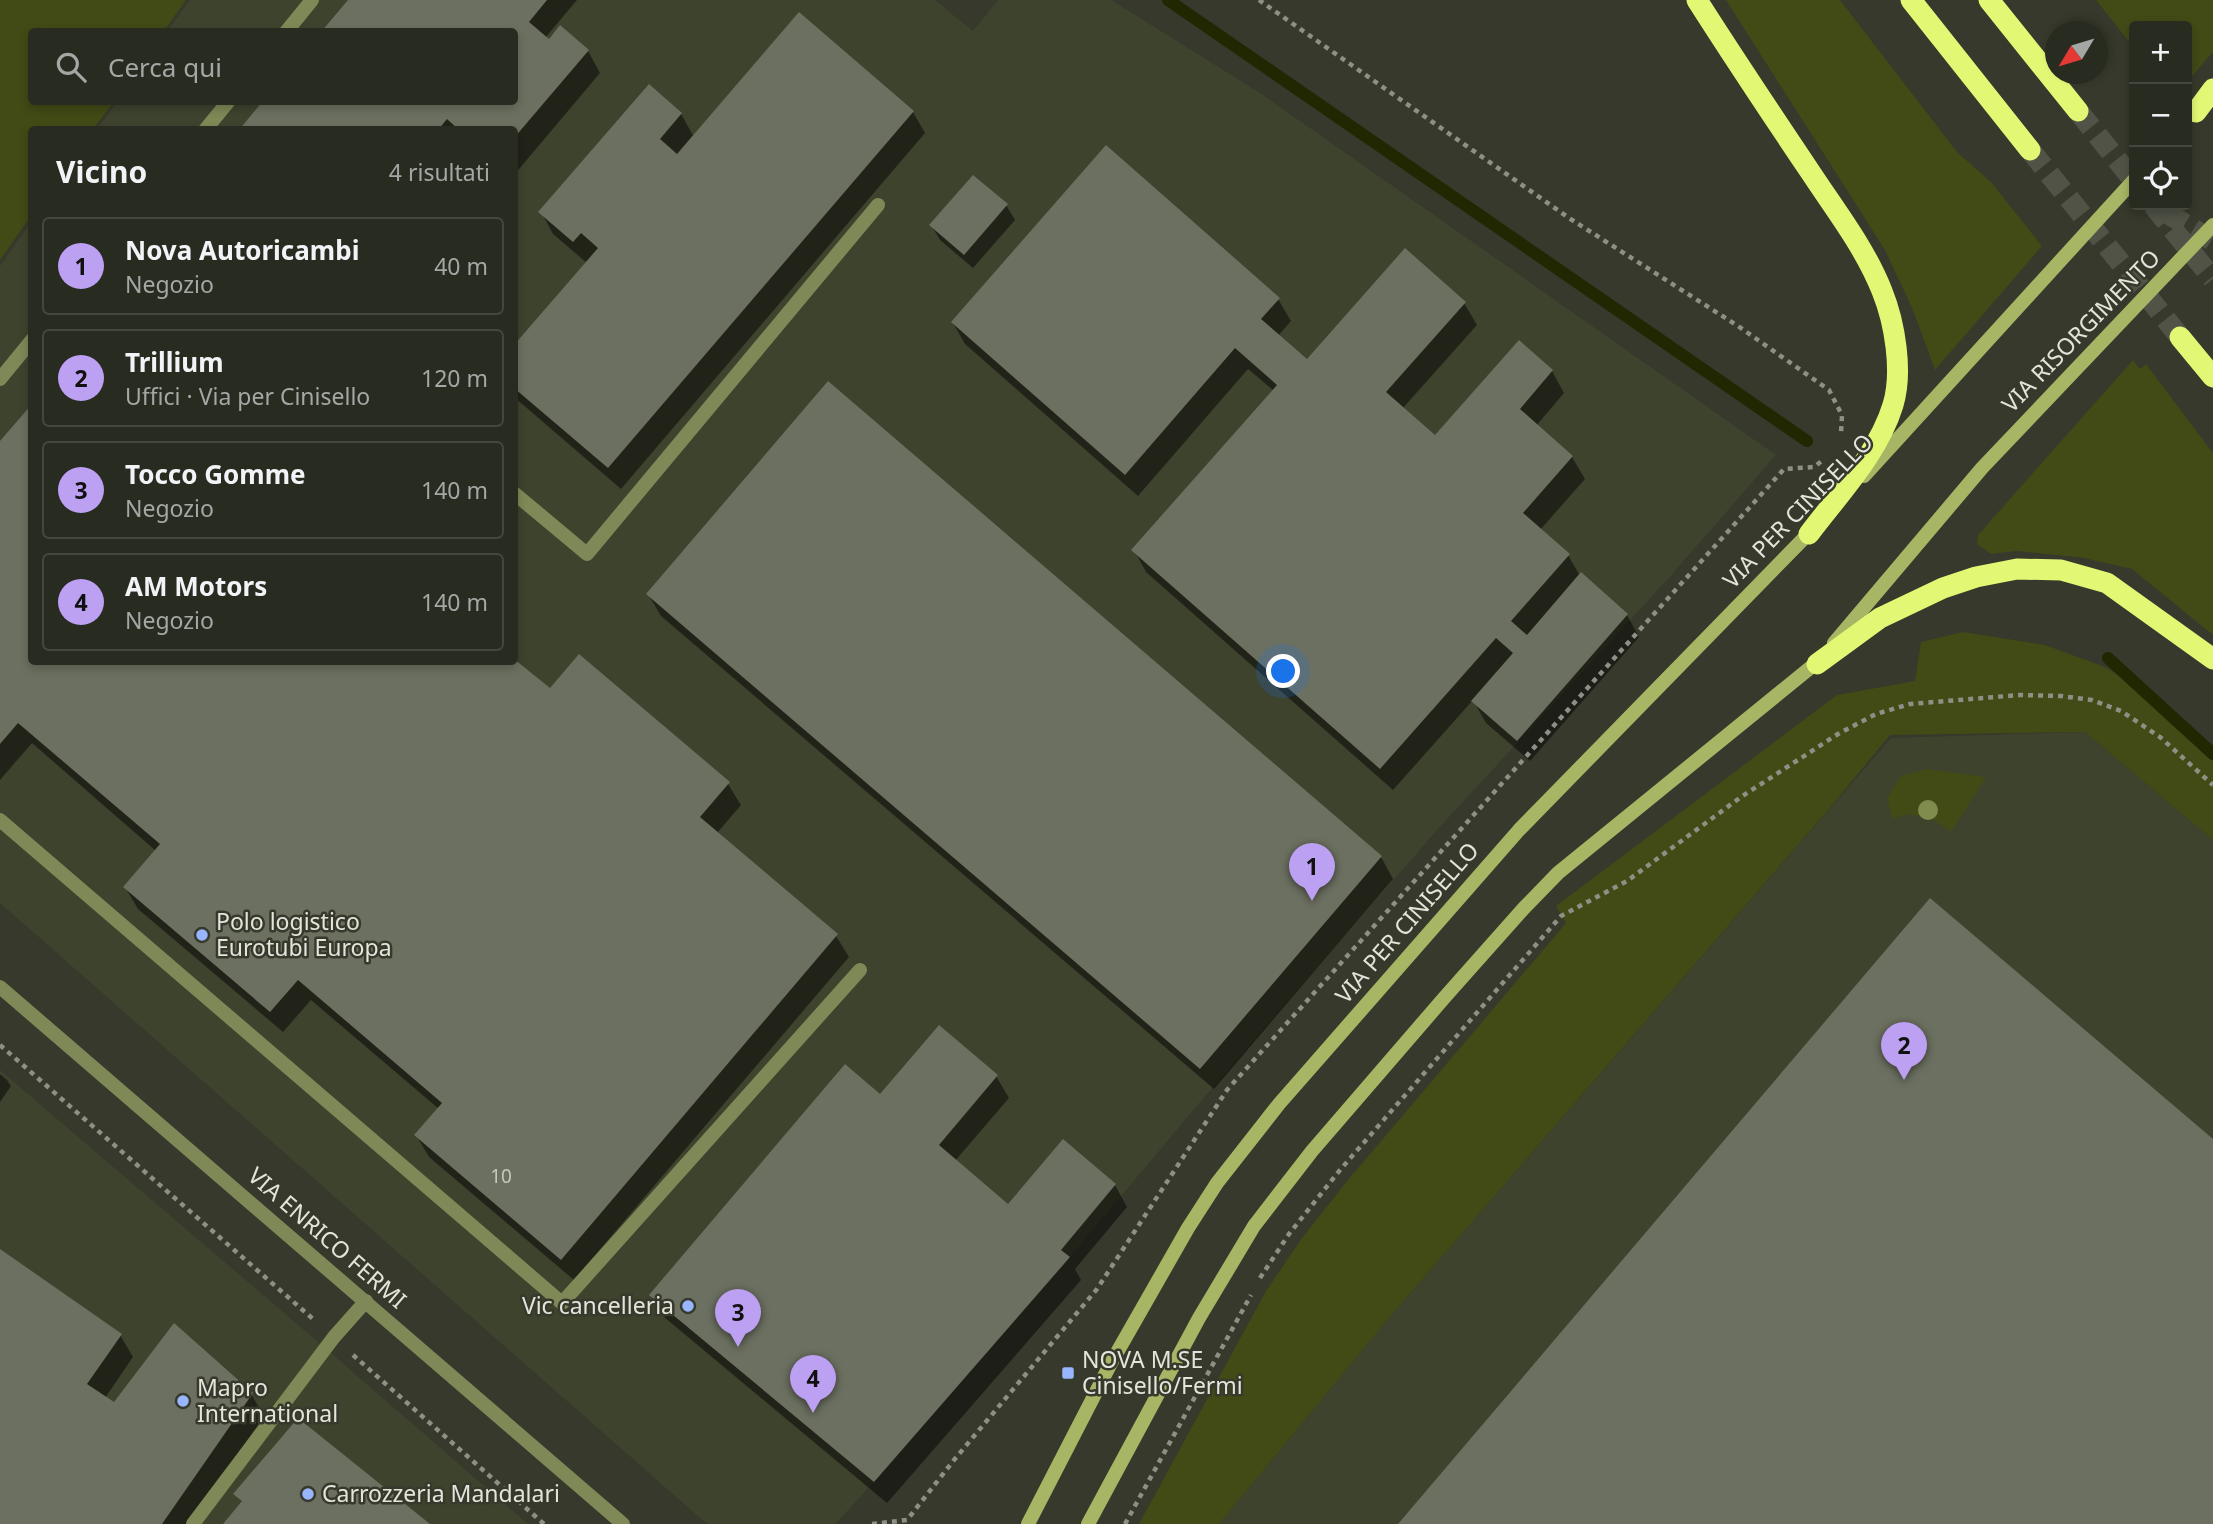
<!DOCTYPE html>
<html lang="it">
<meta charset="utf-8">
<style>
body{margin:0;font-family:"Noto Sans",sans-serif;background:#34372d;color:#f1f3f6}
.controls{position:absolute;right:21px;top:21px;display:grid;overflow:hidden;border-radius:7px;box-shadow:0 4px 10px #0003}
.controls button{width:63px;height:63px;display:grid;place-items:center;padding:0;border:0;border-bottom:2px solid #44473e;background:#282b20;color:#f1f3f6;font:35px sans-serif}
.compass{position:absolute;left:2045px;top:21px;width:63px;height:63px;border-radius:50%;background:#282b20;box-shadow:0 4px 10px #0003;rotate:232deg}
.you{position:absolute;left:1284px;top:672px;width:24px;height:24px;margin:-18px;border:5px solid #fff;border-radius:50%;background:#1a73e8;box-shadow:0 0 0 10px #1a73e833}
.badge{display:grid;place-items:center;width:46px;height:46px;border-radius:50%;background:#bca0f2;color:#111;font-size:23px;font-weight:700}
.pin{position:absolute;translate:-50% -58px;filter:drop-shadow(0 2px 4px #0008)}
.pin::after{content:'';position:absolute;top:37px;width:24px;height:21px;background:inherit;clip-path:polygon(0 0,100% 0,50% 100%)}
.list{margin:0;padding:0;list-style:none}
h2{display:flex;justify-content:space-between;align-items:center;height:91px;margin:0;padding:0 28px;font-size:30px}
h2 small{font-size:23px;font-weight:400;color:#a5a7a5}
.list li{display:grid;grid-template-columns:46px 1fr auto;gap:21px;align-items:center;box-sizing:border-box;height:98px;margin:0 14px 14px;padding:0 14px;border:2px solid #44473e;border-radius:7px}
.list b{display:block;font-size:26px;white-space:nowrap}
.list p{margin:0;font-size:23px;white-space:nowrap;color:#a5a7a5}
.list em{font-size:23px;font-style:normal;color:#a5a7a5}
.icon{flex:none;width:38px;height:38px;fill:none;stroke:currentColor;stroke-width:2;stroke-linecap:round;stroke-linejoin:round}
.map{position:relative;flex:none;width:2213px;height:1524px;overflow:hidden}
.search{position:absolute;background:#282b20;box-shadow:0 4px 10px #0003;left:28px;top:28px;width:490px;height:77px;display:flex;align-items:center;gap:18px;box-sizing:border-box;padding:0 24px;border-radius:7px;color:#a5a7a5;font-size:26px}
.panel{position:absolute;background:#282b20;box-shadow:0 4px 10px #0003;left:28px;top:126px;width:490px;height:539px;border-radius:7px}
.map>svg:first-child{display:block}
.built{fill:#3e432e}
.green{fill:#424a16}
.shadow{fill:#0007}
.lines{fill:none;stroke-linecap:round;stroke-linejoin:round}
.stream{stroke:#212701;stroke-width:12}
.building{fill:#6c7060}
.highway-tunnel{stroke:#505346;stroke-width:21;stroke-dasharray:21 10;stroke-linecap:butt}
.path{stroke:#8d9084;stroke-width:4.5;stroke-dasharray:5 5;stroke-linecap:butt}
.lane{stroke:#7f8857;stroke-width:14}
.street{stroke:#7f8857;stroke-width:14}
.secondary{stroke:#a7b664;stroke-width:14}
.highway{stroke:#e2f875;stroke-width:21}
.tree{fill:#808c4e}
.poi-dot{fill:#99b5fd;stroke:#36392b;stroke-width:2.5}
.labels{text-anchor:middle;stroke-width:5;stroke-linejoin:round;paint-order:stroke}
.number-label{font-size:19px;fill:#c5c8bd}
.street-label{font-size:23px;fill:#e3e5dc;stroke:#36392b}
.poi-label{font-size:23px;fill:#e3e5dc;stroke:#36392b;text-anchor:start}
</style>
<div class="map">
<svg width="2213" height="1524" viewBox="0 0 2213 1524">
<rect width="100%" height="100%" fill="#36392b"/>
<!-- built -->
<path class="built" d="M190,0H935L973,31L998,0H1111L1263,95L1776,455L1667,580L1438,829L1201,1101L1070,1257L874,1482L835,1524H707L0,903V266L31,222L32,662H514V130L97,129L117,102H514V32L167,31Z
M2085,732L2213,840V1524H1219L1388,1319L1891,738Z
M0,1070L324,1347L528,1524H0Z"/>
<!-- green -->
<path class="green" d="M0,0H186L164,31L32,32V102H114L93,129L32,130L31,216L0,260Z
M1726,0H1840L1957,152L1991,182L2042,246L1935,370L1913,310L1885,250Z
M2096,0H2213V52L2187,82V26H2134V48Z
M2133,360L2140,369L2146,364L2213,453V635L2132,569L2084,558L2017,551L1991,554L1977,544L1978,535Z
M1963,632L2045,645L2105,667L2123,678L2213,761V840L2085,732L1890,735L1829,809L1388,1319L1219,1524H1139L1266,1291L1302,1238L1348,1180L1566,923L1556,906L1837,695L1915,681L1921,642Z
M1927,769L1986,777L1951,832L1932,819L1909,814L1892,819L1887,798L1901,776Z"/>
<!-- shadow -->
<path class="shadow" d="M350,0H577L545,38L549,41L588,51L600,73L514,175V130H241L265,102H514V32Z
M913,112L925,133L621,489L514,397V347L587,263L553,234L541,212L681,114L694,137Z
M1006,205L1015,220L973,268L940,240L931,225Z
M1278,299L1291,321L1278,336L1307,362L1464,303L1477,325L1402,409L1435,438L1519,342L1552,371L1564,393L1536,426L1572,457L1585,479L1540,530L1568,555L1580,576L1627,615L1639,637L1530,761L1486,723L1473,700L1393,790L1146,572L1134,550L1274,391L1248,369L1138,496L965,344L953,323Z
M828,384L1381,857L1393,879L1214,1089L661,616L648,594Z
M0,444L32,662H514L550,691L728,784L741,805L717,833L836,936L849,957L574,1280L429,1157L416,1135L439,1109L311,1000L283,1032L138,909L125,887L156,851L32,743L0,780Z
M0,1074L7,1080L11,1086L0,1102Z
M996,1076L1009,1098L955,1161L1008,1206L1115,1185L1127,1207L1075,1269L1081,1280L887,1503L664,1317L652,1296L880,1097Z
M0,1252L120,1335L133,1357L105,1398L114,1405L251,1394L264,1416L189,1524H0Z"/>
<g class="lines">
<!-- stream -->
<path class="stream" d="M1168,0L1807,441
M2108,658L2213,754"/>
</g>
<!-- building -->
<path class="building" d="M348,0H547L529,22L549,39L560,25L589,50L514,138V130H459L447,119L438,130H239L262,102H514V32H321Z
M799,12L914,111L608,468L514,388V345L598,248L581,233L573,242L538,212L649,84L682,113L660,139L677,154Z
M1106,145L1280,298L1261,319L1307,359L1405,248L1466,302L1386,392L1435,435L1519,340L1553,370L1520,409L1573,456L1523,513L1570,554L1511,621L1527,635L1581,572L1628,614L1517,741L1471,701L1513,653L1496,638L1380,769L1131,550L1277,385L1235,348L1125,475L951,322Z
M973,175L1008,204L964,255L929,225Z
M828,381L1382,856L1200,1069L646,594Z
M32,404V662H514V659L550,688L579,654L730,782L700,817L838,934L561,1260L414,1135L442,1103L298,980L270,1012L123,887L160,844L18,723L0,744V441Z
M1930,898L2213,1139V1524H1398Z
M939,1025L998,1075L939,1145L1008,1204L1063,1139L1116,1184L1061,1250L1070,1257L874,1482L649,1295L845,1064L880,1094Z
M0,1249L122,1334L87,1384L114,1402L174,1323L253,1393L162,1524H0Z
M298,1418L430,1524H223L242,1501L233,1494Z"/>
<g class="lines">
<!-- highway-tunnel -->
<path class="highway-tunnel" d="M2078,111L2134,181
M2030,150L2180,337
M2153,205L2213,279
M2167,213L2213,241"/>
<!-- path -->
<path class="path" d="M1259,0L1569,218L1738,326L1829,390L1842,415L1841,433
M0,1045L313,1319
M1260,1278L1289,1234L1340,1170L1561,916L1627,881L1741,797L1838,734L1876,714L1910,704L2020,695L2061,696L2092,700L2121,711L2160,737L2213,785
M353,1355L544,1524
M872,1524L907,1520L954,1460L1097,1289L1227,1090L1784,469L1814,467L1823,460
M1125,1524L1251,1295"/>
<!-- lane -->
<path class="lane" d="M286,32L312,0
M205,130L228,102
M0,379L32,340
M514,493L587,554L878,205
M0,820L562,1303L860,970
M193,1524L334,1337L366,1301"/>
<!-- street -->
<path class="street" d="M0,987L623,1524"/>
<!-- secondary -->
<path class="secondary" d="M1864,476L2134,180
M1834,643L1982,468L2213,225
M1028,1524L1111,1363L1188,1228L1217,1183L1279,1104L1519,830L1813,529
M1088,1524L1199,1318L1254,1226L1312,1151L1444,998L1524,908L1558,873L1821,659"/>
<!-- highway -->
<path class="highway" d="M1697,0C1734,58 1772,115 1811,173C1836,211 1865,248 1882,291C1895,323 1903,372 1893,405C1878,454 1839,494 1809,534
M1911,0L2030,150
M1989,0L2078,111
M2196,112L2213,89
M2180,337L2213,377
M1817,664L1880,618L1943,588L1976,577L2017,569L2061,570L2107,583L2213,659"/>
</g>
<!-- trees -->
<circle class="tree" cx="1928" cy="810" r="10"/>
<!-- markers -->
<g class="poi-dot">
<circle cx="202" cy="935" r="7"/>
<circle cx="688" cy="1306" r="7"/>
<rect x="1061" y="1366" width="14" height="14" rx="3.5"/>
<circle cx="183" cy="1401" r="7"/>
<circle cx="308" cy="1494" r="7"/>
</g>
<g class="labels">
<!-- number labels -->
<g class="number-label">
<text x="501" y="1183">10</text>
</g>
<!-- street labels -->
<g class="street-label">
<text transform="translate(2081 331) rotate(-46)" y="8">VIA RISORGIMENTO</text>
<text transform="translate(1798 511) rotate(-46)" y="8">VIA PER CINISELLO</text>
<text transform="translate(1407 923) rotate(-49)" y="8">VIA PER CINISELLO</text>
<text transform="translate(327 1238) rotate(41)" y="8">VIA ENRICO FERMI</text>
</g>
<!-- poi labels -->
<g class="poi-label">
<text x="216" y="930">Polo logistico<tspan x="216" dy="26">Eurotubi Europa</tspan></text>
<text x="674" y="1314" text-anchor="end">Vic cancelleria</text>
<text x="1082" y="1368">NOVA M.SE<tspan x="1082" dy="26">Cinisello/Fermi</tspan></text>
<text x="197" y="1396">Mapro<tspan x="197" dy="26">International</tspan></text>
<text x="322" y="1502">Carrozzeria Mandalari</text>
</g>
</g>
</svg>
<div class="controls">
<button>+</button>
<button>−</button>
<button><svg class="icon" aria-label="locate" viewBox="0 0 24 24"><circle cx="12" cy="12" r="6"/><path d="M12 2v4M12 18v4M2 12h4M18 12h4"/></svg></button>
</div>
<svg class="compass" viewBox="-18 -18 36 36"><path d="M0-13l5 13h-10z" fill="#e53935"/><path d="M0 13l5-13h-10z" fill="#a5a7a5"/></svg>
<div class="you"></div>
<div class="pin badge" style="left:1312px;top:901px">1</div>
<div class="pin badge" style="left:1904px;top:1080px">2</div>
<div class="pin badge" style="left:738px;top:1347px">3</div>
<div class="pin badge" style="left:813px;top:1413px">4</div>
<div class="search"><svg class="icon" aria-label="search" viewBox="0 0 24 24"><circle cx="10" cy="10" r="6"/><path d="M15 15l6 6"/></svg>Cerca qui</div>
<section class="panel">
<h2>Vicino<small>4 risultati</small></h2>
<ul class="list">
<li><span class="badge">1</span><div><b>Nova Autoricambi</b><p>Negozio</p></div><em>40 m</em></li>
<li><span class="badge">2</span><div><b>Trillium</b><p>Uffici · Via per Cinisello</p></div><em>120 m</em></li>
<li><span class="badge">3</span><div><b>Tocco Gomme</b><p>Negozio</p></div><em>140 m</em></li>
<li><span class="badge">4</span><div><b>AM Motors</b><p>Negozio</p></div><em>140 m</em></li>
</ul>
</section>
</div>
